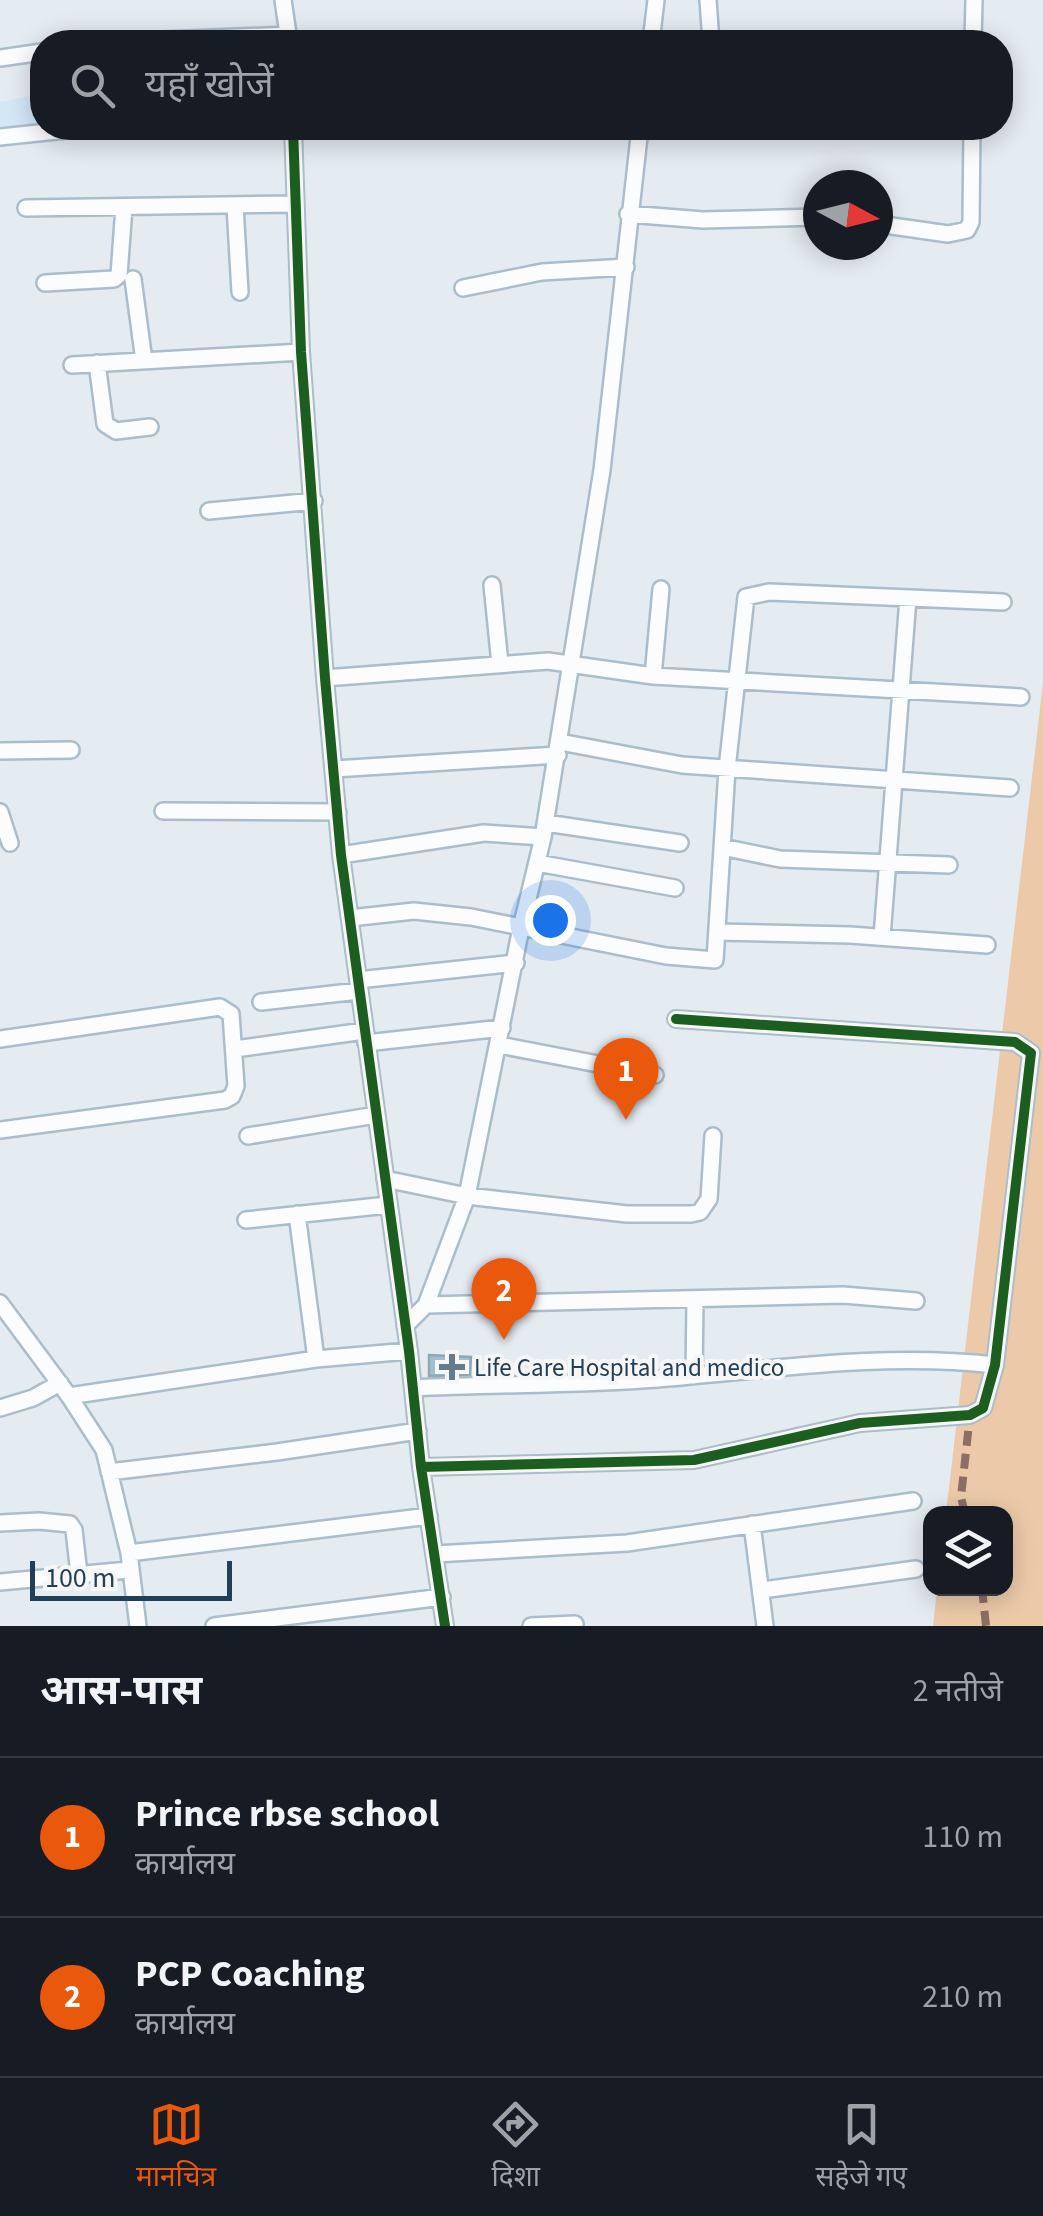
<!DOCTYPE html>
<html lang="hi">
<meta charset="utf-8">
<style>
body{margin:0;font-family:"Source Sans 3","Noto Sans Devanagari",sans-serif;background:#20242c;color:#f1f3f6}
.controls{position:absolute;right:30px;bottom:30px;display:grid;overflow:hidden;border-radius:20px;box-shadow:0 5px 25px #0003}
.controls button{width:90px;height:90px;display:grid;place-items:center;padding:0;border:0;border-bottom:2px solid #363941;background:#171b24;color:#f1f3f6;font:50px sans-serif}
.compass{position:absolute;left:803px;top:170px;width:90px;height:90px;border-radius:50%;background:#171b24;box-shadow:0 5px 25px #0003;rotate:97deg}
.scale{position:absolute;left:30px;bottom:25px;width:202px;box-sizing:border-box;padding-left:10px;border:5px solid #213f56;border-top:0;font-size:28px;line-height:35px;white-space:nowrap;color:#213f56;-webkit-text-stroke:8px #f6f6f6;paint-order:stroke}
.you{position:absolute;left:550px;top:920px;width:35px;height:35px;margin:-25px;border:8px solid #fff;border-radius:50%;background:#1a73e8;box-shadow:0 0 0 15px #1a73e833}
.badge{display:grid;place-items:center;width:65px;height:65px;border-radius:50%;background:#ea580c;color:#fff;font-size:32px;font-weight:700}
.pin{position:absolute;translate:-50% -82px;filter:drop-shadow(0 2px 5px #0008)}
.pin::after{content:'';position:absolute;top:52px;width:35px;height:30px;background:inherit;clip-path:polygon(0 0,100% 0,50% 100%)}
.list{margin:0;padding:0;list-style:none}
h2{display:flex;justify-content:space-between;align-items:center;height:130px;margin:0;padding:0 40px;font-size:42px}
h2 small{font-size:32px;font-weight:400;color:#9ea1a6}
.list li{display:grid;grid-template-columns:65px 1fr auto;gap:30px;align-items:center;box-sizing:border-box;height:160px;padding:0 40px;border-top:2px solid #363941}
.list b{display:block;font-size:38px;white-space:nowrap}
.list p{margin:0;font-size:32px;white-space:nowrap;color:#9ea1a6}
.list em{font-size:32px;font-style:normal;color:#9ea1a6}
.icon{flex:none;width:55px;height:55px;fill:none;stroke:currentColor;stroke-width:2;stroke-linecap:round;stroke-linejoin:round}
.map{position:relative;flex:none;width:1043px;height:1626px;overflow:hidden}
.search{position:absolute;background:#171b24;box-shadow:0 5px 25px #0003;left:30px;right:30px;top:30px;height:110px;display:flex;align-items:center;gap:25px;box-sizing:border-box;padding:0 35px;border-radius:40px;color:#9ea1a6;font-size:38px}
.sheet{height:450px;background:#171b24}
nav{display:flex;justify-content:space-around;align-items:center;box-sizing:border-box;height:140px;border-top:2px solid #363941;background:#171b24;font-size:28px;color:#9ea1a6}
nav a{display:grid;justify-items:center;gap:5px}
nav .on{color:#ea580c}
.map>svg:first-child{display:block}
.built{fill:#d3e7f7}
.green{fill:#eccaa9}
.building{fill:#a0c0cc;stroke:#8fa8b2;stroke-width:2.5}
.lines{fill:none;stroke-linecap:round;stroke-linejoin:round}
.minor-casing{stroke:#acbdca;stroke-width:20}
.minor{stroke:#fbfcfd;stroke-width:15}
.quiet{stroke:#8d6e63;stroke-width:8;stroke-dasharray:15 8;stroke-linecap:butt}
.cycleway-casing{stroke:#f6f6f6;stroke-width:16}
.cycleway{stroke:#1b5e20;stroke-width:10}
.poi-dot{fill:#657b8c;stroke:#f6f6f6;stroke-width:4}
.labels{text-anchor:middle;stroke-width:8;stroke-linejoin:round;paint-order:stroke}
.poi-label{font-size:25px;fill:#213f56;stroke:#f6f6f6;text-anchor:start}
</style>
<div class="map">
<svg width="1043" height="1626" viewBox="0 0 1043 1626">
<rect width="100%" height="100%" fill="#e4ebf1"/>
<!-- built -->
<path class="built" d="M42,94V128L0,133V102Z"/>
<!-- green -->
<path class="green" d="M1043,683V1626H933L937,1589L1006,1588V1514L946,1513Z"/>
<!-- building -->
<path class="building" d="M429,1355L471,1357L470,1375L429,1376Z"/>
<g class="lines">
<defs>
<path id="minor" d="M283,0L289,41
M708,0L711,42
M113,42L289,35
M651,42L656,0
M973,42L974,0
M0,58L42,52
M293,128L301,352L325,678L341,855L409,1351L421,1467L445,1626
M0,137L85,128
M235,206L240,292
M26,208L295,204
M628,214L703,220L818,217
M878,224L948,234L967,230L971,222L972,128
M133,279L144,361
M45,283L114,279L119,275L124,207
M463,288L542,272L626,267
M97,363L105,424L116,431L150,427
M72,365L301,352
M209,511L314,501
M492,585L500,664
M653,676L661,589
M325,678L548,661L653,676L1021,697
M560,742L682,765L1010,788
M0,751L71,750
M334,769L558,755
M163,811L338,812
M0,812L10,843
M546,823L680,843
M722,847L780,859L949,865
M341,855L484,833L543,837
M537,863L675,888
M350,918L414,911L471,917L666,956L715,960L727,769L746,597L769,592L1003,602
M717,932L850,935L987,945
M882,937L908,598
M358,980L516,963
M261,1002L359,991
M0,1039L220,1007L231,1014L236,1086L232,1096L225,1100L0,1130
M366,1043L502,1028
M499,1045L655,1075
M235,1049L364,1031
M248,1136L376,1115
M385,1179L467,1196L627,1214H691L700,1212L709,1199L713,1136
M297,1214L316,1359
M246,1220L388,1205
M0,1303L69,1396L104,1450L129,1553L138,1626
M426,1305L843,1295L916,1301
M405,1326L426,1305L467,1196L521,928L543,837L602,470L640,128
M694,1376L695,1300
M413,1388C495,1384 577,1385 658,1379C771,1370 881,1352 995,1365
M69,1396L316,1359L409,1351
M0,1408L33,1398L60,1383
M421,1467L694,1460L860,1423L970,1415L983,1408L995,1365L1031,1053L1015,1042L676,1019
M109,1472L277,1452L418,1431
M0,1523L39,1521L70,1524L74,1530L79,1574
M752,1524L765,1626
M129,1553L429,1516
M435,1554L627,1543L913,1501
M0,1582L128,1570
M762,1590L916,1569
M214,1626L442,1597
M531,1626L575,1624"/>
</defs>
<!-- minor casing -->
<use href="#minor" class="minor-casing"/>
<!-- minor -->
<use href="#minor" class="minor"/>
<!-- quiet -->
<path class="quiet" d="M965,1514L961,1497L970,1415
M982,1588L986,1626"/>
<defs>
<path id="cycleway" d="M293,128L301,352L325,678L341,855L409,1351L421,1467L445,1626
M421,1467L694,1460L860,1423L970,1415L983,1408L995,1365L1031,1053L1015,1042L676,1019"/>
</defs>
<!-- cycleway casing -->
<use href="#cycleway" class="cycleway-casing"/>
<!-- cycleway -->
<use href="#cycleway" class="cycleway"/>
</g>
<!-- markers -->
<path class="poi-dot" d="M447 1352h10v10h10v10h-10v10h-10v-10h-10v-10h10z"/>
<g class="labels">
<!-- poi labels -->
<g class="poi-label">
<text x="474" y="1376">Life Care Hospital and medico</text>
</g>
</g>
</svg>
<div class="controls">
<button><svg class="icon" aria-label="layers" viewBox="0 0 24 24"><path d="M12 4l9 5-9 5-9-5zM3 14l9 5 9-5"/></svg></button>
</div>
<svg class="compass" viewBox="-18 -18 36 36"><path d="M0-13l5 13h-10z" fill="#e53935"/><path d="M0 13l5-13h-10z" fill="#9ea1a6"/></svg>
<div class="scale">100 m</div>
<div class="you"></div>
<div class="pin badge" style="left:626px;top:1120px">1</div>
<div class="pin badge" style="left:504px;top:1340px">2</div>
<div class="search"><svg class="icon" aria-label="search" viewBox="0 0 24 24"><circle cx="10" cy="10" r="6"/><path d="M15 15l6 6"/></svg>यहाँ खोजें</div>
</div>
<section class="sheet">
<h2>आस-पास<small>2 नतीजे</small></h2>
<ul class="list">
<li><span class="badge">1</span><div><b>Prince rbse school</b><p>कार्यालय</p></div><em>110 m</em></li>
<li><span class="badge">2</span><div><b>PCP Coaching</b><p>कार्यालय</p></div><em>210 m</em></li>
</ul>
</section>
<nav>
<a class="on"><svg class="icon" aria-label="map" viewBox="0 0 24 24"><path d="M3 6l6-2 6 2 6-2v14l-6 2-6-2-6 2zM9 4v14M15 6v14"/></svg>मानचित्र</a>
<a><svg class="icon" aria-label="directions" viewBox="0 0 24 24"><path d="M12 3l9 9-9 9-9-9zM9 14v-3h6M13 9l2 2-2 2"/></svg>दिशा</a>
<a><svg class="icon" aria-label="saved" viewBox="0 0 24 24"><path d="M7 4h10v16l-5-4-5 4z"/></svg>सहेजे गए</a>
</nav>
